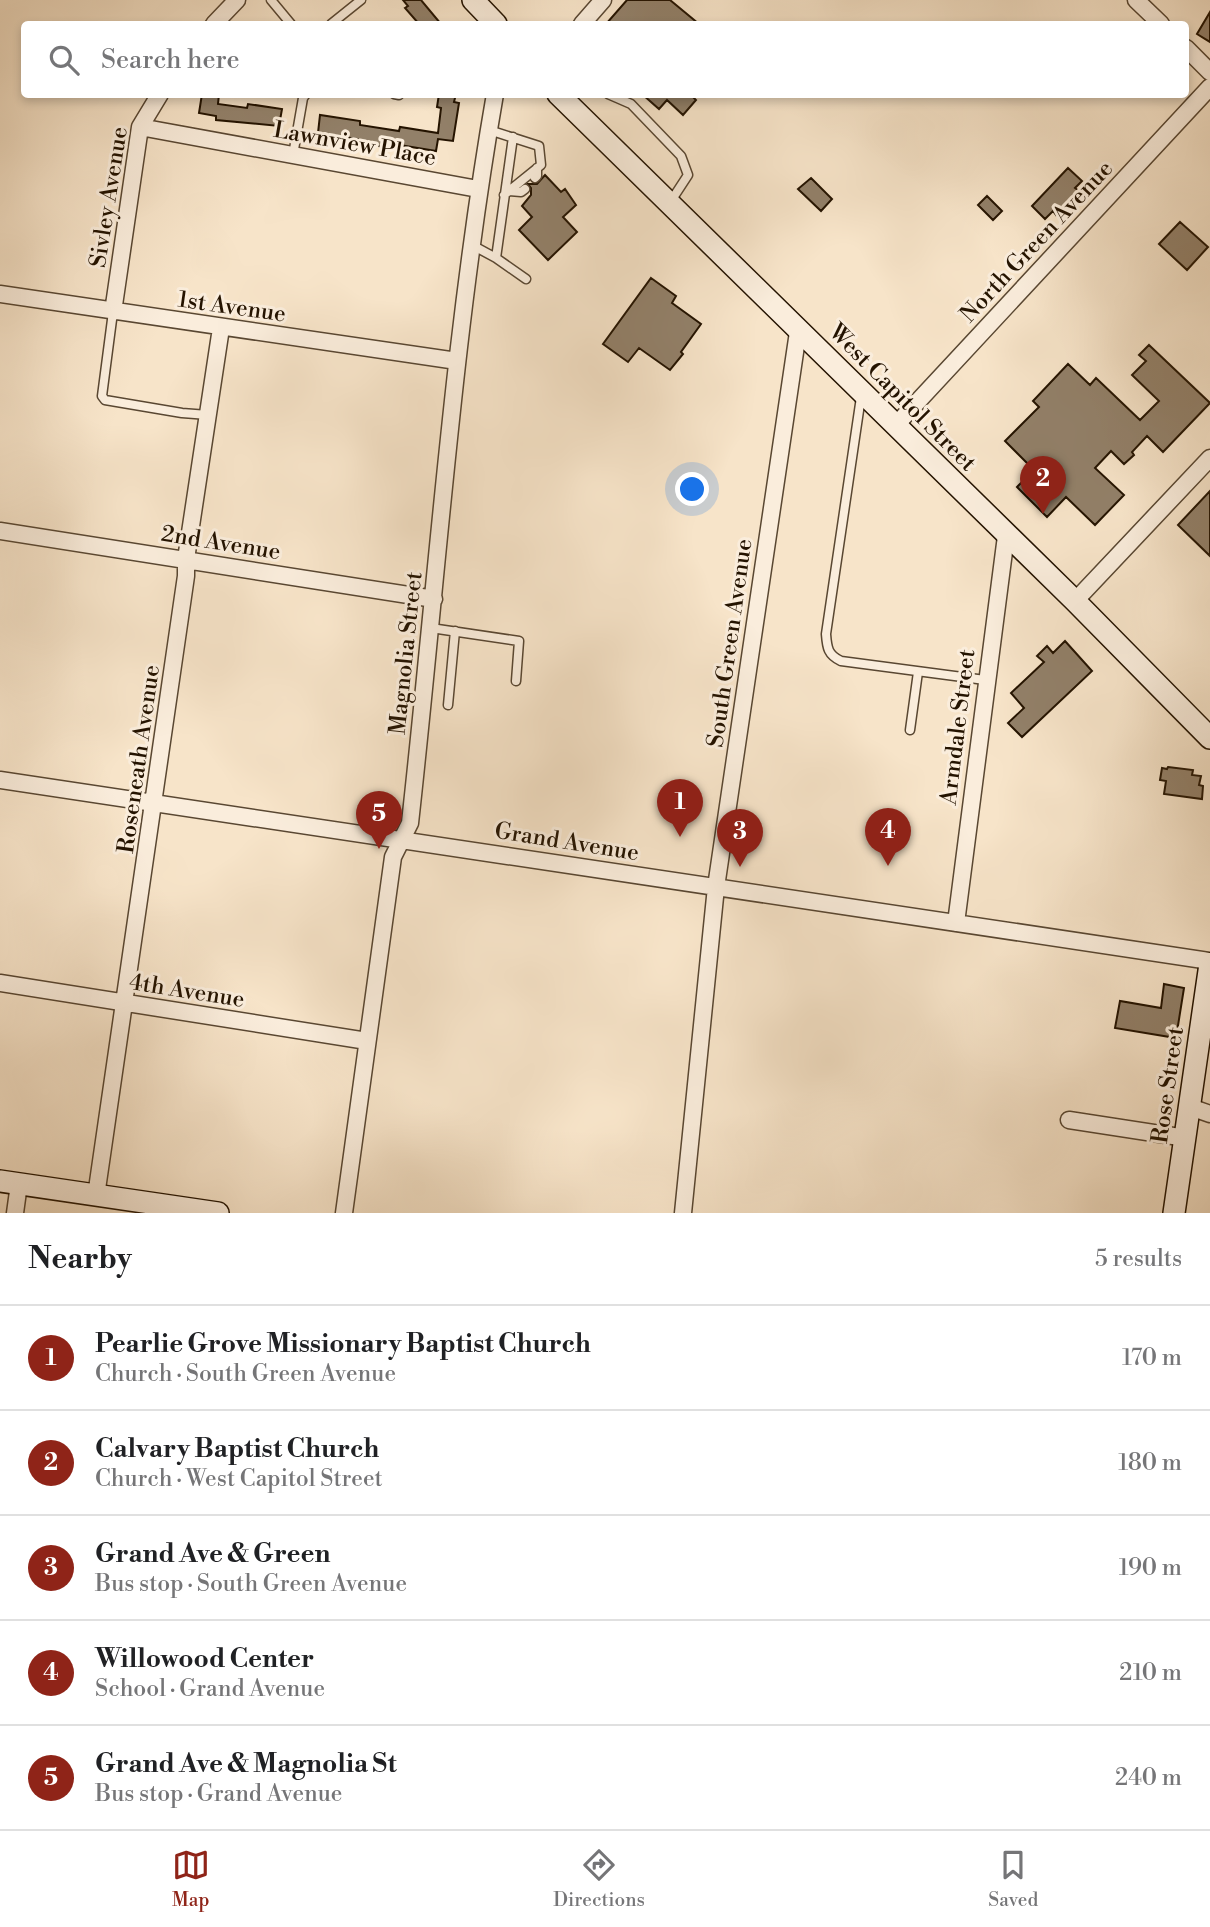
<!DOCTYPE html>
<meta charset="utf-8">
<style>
body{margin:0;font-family:"Libre Bodoni",serif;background:#f6f6f6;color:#202124}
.you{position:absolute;left:693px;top:490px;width:24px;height:24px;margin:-18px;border:5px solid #fff;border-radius:50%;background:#1a73e8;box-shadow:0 0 0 10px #1a73e833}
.badge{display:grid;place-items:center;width:46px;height:46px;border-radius:50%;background:#8f2418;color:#fff;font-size:23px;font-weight:700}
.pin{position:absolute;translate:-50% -58px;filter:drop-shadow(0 2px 4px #0008)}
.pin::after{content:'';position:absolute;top:37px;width:24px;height:21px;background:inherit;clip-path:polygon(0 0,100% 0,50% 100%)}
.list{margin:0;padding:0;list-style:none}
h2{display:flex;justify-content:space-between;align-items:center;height:91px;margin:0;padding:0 28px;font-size:30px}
h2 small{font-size:23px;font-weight:400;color:#757577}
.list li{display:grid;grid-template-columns:46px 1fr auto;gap:21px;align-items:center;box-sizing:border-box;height:105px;padding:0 28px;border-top:2px solid #e0e0e0}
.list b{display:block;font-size:26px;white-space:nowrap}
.list p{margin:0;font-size:23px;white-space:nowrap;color:#757577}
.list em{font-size:23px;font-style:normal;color:#757577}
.icon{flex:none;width:38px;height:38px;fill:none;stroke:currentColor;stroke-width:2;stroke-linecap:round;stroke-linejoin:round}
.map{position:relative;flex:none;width:1210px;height:1213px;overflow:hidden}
.search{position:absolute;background:#fff;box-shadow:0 4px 10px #0003;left:21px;right:21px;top:21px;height:77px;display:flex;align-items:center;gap:18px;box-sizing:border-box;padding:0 24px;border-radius:7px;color:#757577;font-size:26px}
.sheet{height:616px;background:#fff}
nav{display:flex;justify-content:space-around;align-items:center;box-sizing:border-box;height:98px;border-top:2px solid #e0e0e0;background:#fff;font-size:19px;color:#757577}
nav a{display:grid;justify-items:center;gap:4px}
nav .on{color:#8f2418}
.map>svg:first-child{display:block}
.building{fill:#928069;stroke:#241300;stroke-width:2}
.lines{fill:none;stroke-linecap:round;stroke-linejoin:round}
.lane-casing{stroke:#594732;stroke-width:11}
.street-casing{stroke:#594732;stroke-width:19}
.secondary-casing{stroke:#241300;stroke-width:24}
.lane{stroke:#faeddc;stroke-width:8}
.street{stroke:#faeddc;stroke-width:16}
.secondary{stroke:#faeddc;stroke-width:21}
.labels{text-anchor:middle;stroke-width:6;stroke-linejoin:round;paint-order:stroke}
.street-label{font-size:23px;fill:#241300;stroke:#faeddc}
</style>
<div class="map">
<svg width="1210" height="1213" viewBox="0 0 1210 1213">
<rect width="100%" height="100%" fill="#f7e4c9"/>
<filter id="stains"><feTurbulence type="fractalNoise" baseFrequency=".00286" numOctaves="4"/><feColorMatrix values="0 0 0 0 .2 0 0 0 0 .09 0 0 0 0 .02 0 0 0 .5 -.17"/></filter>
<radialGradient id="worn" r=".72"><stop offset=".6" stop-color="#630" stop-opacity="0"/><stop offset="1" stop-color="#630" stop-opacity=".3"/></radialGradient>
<!-- building -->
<path class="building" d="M403,0H421L441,24H419L405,8L408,6Z
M627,0H670L699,24H606Z
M1210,12V42L1197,34Z
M202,94H219L218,104L247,108L248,104L282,109L279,126L216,120V116L199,113Z
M439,94H456L454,102L459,103L453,141L438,139L436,151L399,145L398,149L357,143L358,139L318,133L320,115L360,121V125L399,131L400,127L438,133L441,108L437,107Z
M642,94H690L696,100L683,115L667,100L659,109Z
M1068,168L1082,181L1075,188L1079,191L1056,215L1053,211L1045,219L1032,206Z
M545,175L561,192L565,189L576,205L563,217L577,232L548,260L519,230L532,217L522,206L531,195V188L528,184H537Z
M811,178L832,199L821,211L798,189Z
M987,196L1002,211L993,220L978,205Z
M1180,222L1208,247L1187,270L1159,244Z
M651,278L676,296L672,303L701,324L681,352L683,354L670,370L639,348L628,362L603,344Z
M1149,345L1210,403L1163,452L1147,436L1132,452L1134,455L1124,464L1111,451L1095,468L1124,495L1095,525L1066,497L1047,517L1017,487L1034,470L1005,441L1039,407L1033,401L1068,364L1090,385L1096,378L1140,420L1159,401L1132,375L1146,361L1139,355Z
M1210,491V556L1178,525Z
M1065,641L1092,671L1022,737L1008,723L1024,708L1011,693L1044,662L1037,656L1047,646L1053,653Z
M1168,767L1193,770L1192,775L1201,776L1199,785L1203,786L1202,799L1164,794L1166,781L1160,780L1162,768L1167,769Z
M1164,984L1184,988L1176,1038L1115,1028L1120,1001L1161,1008Z"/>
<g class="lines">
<defs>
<path id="lane" d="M271,0L291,24
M331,24L361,0
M394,94L399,95
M608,94L631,104L681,156L688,175L671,201
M489,130L539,146L541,165L504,195
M513,137L496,258L526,279
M293,155L303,98L306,94
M535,178L537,176V168
M509,191L521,192L525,189
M472,245L496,258
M113,312L102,396L105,400L182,413L208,415
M861,397L826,634C827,648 828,655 841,661L985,680
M431,628L519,641L516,681
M448,705L455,631
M910,730L918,672"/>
<path id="street" d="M1136,0L1161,24
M214,24L237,0
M582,24L603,0
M1186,48L1210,72
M140,127L478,189
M0,294L457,361
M113,312L140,127L160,94
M895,426L1210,87
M0,531L434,599
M1075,601L1210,458
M0,780L1210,961
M956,923L1006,536
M0,983L367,1041
M1190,1107L1210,1114
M1069,1120L1186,1138
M96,1196L186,576V559L221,328
M15,1213L19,1184
M344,1213L393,857L410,823C437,580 453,335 495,94
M683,1213L716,887L798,332"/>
<path id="secondary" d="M473,0L496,24
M558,94L1075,601L1210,738
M0,1181L218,1213
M1174,1213L1210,964"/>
</defs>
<!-- lane casing -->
<use href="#lane" class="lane-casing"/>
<!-- street casing -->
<use href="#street" class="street-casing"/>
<!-- secondary casing -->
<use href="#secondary" class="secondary-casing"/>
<!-- lane -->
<use href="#lane" class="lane"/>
<!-- street -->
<use href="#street" class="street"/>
<!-- secondary -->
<use href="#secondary" class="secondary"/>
</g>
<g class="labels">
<!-- street labels -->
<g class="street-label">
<text transform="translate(355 143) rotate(10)" y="8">Lawnview Place</text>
<text transform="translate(108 197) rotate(-81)" y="8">Sivley Avenue</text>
<text transform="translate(1036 241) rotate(-47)" y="8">North Green Avenue</text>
<text transform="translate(232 306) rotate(8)" y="8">1st Avenue</text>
<text transform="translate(903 397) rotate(45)" y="8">West Capitol Street</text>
<text transform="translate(221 542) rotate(9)" y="8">2nd Avenue</text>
<text transform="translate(729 643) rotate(-82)" y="8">South Green Avenue</text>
<text transform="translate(405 653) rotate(-84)" y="8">Magnolia Street</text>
<text transform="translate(957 727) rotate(-83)" y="8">Armdale Street</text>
<text transform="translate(138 759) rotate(-82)" y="8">Roseneath Avenue</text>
<text transform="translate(567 841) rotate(9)" y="8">Grand Avenue</text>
<text transform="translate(187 990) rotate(9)" y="8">4th Avenue</text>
<text transform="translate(1167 1085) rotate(-82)" y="8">Rose Street</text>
</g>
</g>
<rect width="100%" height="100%" filter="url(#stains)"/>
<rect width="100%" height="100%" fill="url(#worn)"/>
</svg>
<div class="you"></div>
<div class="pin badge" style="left:680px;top:837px">1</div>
<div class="pin badge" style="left:1043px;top:514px">2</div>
<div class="pin badge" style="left:740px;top:867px">3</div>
<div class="pin badge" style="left:888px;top:866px">4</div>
<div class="pin badge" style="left:379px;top:849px">5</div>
<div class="search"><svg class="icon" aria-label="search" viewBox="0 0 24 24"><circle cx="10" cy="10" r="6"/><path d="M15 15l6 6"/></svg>Search here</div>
</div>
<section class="sheet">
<h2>Nearby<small>5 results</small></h2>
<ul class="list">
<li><span class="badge">1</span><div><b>Pearlie Grove Missionary Baptist Church</b><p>Church · South Green Avenue</p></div><em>170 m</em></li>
<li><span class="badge">2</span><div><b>Calvary Baptist Church</b><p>Church · West Capitol Street</p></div><em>180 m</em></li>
<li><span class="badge">3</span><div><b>Grand Ave &amp; Green</b><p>Bus stop · South Green Avenue</p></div><em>190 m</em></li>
<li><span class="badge">4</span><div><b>Willowood Center</b><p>School · Grand Avenue</p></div><em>210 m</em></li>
<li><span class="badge">5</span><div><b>Grand Ave &amp; Magnolia St</b><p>Bus stop · Grand Avenue</p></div><em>240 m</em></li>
</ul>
</section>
<nav>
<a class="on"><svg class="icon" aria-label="map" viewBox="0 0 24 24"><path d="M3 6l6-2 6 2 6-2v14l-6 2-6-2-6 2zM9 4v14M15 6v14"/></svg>Map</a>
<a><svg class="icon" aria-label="directions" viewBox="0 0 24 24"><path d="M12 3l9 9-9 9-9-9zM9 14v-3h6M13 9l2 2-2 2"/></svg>Directions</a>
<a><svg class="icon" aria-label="saved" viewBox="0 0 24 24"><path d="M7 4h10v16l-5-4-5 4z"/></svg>Saved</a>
</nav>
